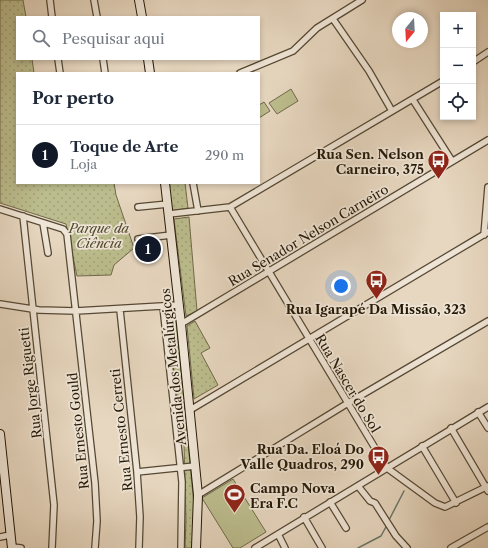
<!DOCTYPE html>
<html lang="pt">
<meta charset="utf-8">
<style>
body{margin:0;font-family:"Libre Caslon Text",serif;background:#f6f6f7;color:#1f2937}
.controls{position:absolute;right:12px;top:12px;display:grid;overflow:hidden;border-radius:0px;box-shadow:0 2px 6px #0003}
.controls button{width:36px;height:36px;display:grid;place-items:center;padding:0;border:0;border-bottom:1px solid #e0e1e3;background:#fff;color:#1f2937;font:20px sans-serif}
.compass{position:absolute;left:392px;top:12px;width:36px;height:36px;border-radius:50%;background:#fff;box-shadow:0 2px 6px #0003;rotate:198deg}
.you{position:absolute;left:341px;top:286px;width:14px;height:14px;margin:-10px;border:3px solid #fff;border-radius:50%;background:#1a73e8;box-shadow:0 0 0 6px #1a73e833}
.badge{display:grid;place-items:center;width:26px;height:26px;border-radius:50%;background:#111827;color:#fff;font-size:13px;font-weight:700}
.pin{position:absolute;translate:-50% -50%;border:2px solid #fff;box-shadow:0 1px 4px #0006}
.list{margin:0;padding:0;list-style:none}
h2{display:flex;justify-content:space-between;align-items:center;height:52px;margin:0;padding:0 16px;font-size:17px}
h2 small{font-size:13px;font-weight:400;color:#747a83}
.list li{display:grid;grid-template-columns:26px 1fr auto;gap:12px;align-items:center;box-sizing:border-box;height:60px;padding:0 16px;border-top:1px solid #e0e1e3}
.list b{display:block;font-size:15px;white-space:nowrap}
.list p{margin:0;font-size:13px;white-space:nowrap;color:#747a83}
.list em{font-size:13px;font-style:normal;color:#747a83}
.icon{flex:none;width:22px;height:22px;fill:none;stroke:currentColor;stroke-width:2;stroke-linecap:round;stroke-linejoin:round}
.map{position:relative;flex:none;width:488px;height:548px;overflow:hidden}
.search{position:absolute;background:#fff;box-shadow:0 2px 6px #0003;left:16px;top:16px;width:244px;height:44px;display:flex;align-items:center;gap:10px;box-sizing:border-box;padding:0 14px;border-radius:0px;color:#747a83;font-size:15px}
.panel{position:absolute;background:#fff;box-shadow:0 2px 6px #0003;left:16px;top:72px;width:244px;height:112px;border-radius:0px}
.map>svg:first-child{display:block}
.green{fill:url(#green-dots);stroke:#706a4a}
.pitch{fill:#bcbd8e;stroke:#706a4a}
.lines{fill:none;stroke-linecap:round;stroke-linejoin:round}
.stream{stroke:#69796b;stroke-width:1.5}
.minor-casing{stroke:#554834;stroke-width:8}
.secondary-casing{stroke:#241806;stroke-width:10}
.minor{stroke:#efe5d6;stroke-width:5.5}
.secondary{stroke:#efe5d6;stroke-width:8}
.labels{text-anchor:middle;stroke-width:3.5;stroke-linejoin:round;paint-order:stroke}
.poi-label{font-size:13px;font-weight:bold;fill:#241806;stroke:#efe5d6;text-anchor:end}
.park-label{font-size:13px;font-style:italic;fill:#524a2f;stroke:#efe5d6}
.street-label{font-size:13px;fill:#241806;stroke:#efe5d6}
</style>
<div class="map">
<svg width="488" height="548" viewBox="0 0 488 548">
<defs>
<pattern id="green-dots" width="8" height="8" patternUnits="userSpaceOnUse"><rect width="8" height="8" fill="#bcbd8e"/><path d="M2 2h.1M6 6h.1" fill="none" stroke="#a1a279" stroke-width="1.8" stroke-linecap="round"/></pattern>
</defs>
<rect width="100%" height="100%" fill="#e7d7c0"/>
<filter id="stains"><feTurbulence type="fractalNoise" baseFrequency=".005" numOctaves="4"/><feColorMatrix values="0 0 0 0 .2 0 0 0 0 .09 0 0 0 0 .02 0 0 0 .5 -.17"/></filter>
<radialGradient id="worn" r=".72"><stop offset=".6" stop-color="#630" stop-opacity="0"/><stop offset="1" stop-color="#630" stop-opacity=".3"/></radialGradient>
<!-- green -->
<path class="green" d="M0,0H23L26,17H17V59H32L34,73H17V183H114L116,195L134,248L114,265L111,275L77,276L66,224L0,203Z
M168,183H185L188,208L172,211Z
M189,217L197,311L186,316L174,219Z
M175,309L194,505L192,548H185L186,520L184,444L181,432L167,310Z
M195,321L210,348L201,353L218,385L194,399L187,326Z"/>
<!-- pitch -->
<path class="pitch" d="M291,89L298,101L277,114L269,103Z
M264,102L270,111L259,118V105Z
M233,479L266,532L240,548H233L202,498Z"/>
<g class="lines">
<!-- stream -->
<path class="stream" d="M388,522L404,491
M358,548L381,536L387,525"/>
<defs>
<path id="minor" d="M50,0L52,17
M94,0L97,17
M333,19L369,71L392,111
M58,59L60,73
M103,59L105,73
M473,62L488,52
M240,73L293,51L317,28L362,0
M413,100L452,161
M193,183L198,211
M138,207L168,204
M230,207L387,468L435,503L445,507L488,486
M0,209L63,229L67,234L95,483L97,521L95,548
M169,214L230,207L443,81
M23,216L54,505L52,548
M43,223L48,253
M484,235L488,187
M138,239L171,235
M0,304L39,310L76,311L179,305
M163,307L182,482L181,548
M120,310L137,472L140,517L139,548
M181,324L488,140
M190,410L488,232
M478,412L488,428
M451,428L488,491
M422,446L456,503
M137,472L195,466
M358,486L370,501L375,503L396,536L407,548
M198,495L348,403L488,321
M330,502L346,528
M304,517L322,548
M278,534L285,548
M0,537L10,535
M12,547L21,548
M255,548L488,407
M451,548L488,527"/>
<path id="secondary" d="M139,0L142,17
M148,59L150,73
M165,183L181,324L198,495L196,548
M0,434L12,548"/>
</defs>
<!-- minor casing -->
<use href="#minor" class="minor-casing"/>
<!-- secondary casing -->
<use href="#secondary" class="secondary-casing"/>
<!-- minor -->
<use href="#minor" class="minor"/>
<!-- secondary -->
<use href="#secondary" class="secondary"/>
</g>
<!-- icons -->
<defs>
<symbol id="bus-pin" viewBox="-11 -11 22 30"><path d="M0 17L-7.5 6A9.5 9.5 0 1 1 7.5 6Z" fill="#8f2418" stroke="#efe5d6"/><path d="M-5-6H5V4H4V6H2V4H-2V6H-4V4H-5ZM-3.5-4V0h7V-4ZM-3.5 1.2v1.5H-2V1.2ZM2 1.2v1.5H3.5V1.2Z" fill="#fff"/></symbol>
<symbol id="stadium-pin" viewBox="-11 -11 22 30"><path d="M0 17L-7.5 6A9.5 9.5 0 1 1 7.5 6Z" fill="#8f2418" stroke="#efe5d6"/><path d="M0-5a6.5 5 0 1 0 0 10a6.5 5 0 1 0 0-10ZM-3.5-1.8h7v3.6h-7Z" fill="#fff"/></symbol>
</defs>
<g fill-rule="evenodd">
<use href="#bus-pin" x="426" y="148" width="25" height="34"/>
<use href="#bus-pin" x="364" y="268" width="25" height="34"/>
<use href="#bus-pin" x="366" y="444" width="25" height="34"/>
<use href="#stadium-pin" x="222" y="482" width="25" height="34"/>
</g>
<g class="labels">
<!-- poi labels -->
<g class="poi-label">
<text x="424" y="159">Rua Sen. Nelson<tspan x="424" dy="15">Carneiro, 375</tspan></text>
<text x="376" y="314" text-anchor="middle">Rua Igarapé Da Missão, 323</text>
<text x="364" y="454">Rua Da. Eloá Do<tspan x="364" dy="15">Valle Quadros, 290</tspan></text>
<text x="250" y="493" text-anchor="start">Campo Nova<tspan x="250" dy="15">Era F.C</tspan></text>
</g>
<!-- park labels -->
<g class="park-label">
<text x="99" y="233">Parque da<tspan x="99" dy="15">Ciência</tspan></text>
</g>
<!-- street labels -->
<g class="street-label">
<text transform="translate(308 235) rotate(-31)" y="5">Rua Senador Nelson Carneiro</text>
<text transform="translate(173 367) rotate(-96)" y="5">Avenida dos Metalúrgicos</text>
<text transform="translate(30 383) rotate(-97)" y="5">Rua Jorge Riguetti</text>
<text transform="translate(348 383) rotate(59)" y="5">Rua Nascer do Sol</text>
<text transform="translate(121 430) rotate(-96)" y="5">Rua Ernesto Cerreti</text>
<text transform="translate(78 431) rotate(-96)" y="5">Rua Ernesto Gould</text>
</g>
</g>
<rect width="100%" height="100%" filter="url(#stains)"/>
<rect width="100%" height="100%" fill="url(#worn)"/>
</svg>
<div class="controls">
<button>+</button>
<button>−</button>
<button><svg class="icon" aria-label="locate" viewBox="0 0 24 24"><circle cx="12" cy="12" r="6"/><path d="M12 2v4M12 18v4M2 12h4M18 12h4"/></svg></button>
</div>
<svg class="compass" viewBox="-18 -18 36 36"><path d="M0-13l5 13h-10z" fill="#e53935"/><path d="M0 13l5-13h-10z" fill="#747a83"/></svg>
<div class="you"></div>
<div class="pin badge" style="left:148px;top:249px">1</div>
<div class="search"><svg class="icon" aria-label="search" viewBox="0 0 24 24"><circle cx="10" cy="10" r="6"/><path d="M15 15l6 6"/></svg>Pesquisar aqui</div>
<section class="panel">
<h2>Por perto<small></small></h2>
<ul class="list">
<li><span class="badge">1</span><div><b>Toque de Arte</b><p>Loja</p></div><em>290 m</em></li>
</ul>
</section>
</div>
